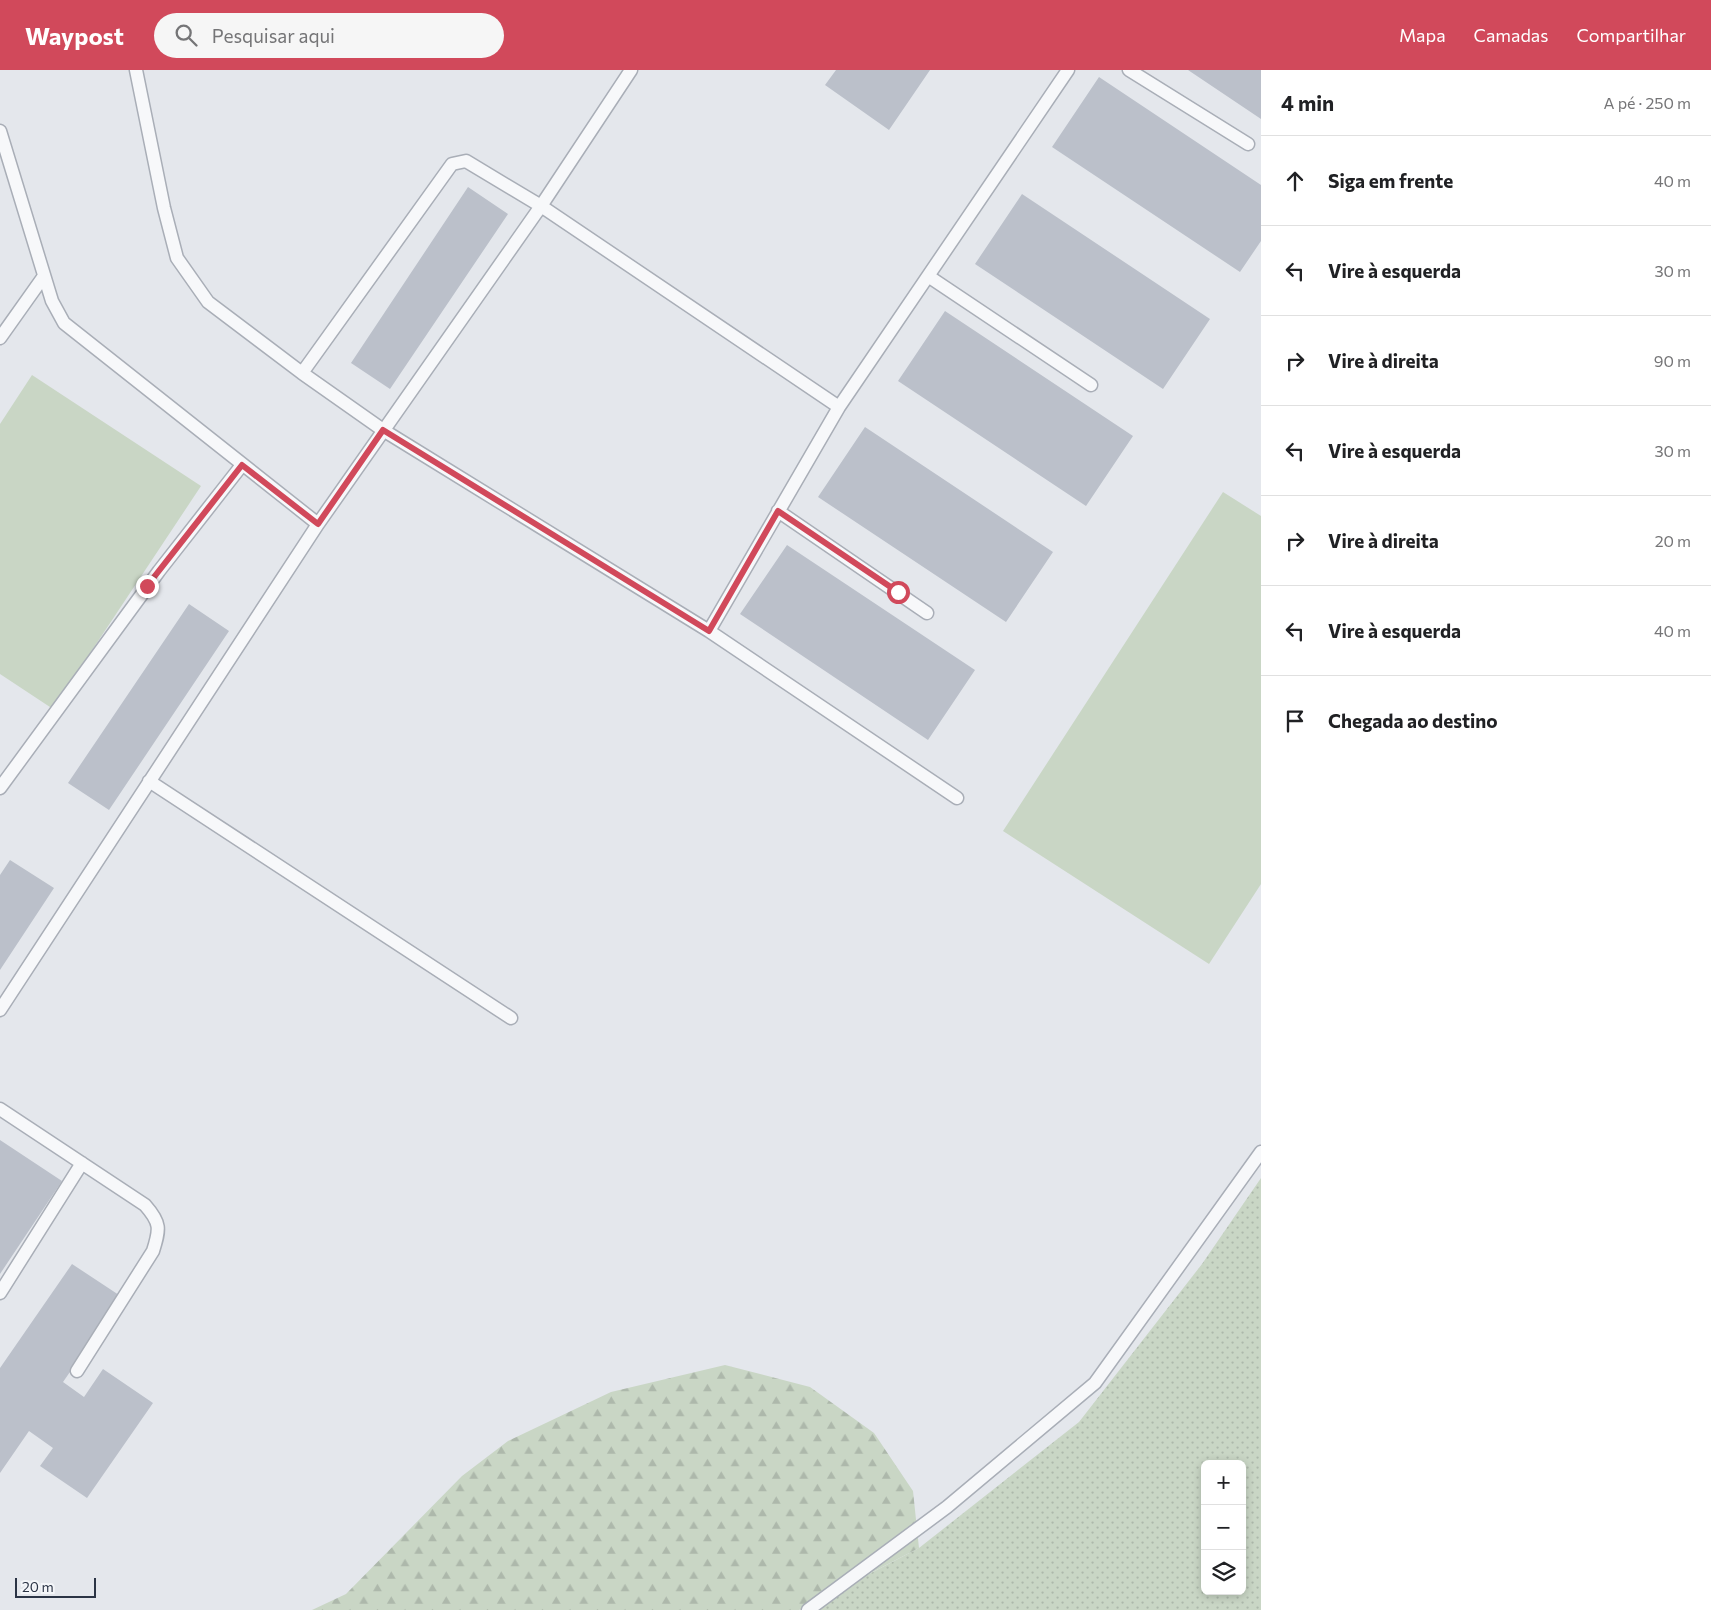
<!DOCTYPE html>
<html lang="pt">
<meta charset="utf-8">
<style>
body{margin:0;font-family:Commissioner,sans-serif;background:#f6f6f6;color:#202124}
.controls{position:absolute;right:15px;bottom:15px;display:grid;overflow:hidden;border-radius:8px;box-shadow:0 2px 8px #0003}
.controls button{width:45px;height:45px;display:grid;place-items:center;padding:0;border:0;border-bottom:1px solid #e0e0e0;background:#fff;color:#202124;font:25px sans-serif}
.scale{position:absolute;left:15px;bottom:12px;width:81px;box-sizing:border-box;padding-left:5px;border:2px solid #2b3445;border-top:0;font-size:14px;line-height:18px;white-space:nowrap;color:#2b3445;-webkit-text-stroke:4px #f4f6f9;paint-order:stroke}
.stop{position:absolute;width:15px;height:15px;margin:-11px;border:4px solid #d1495b;border-radius:50%;background:#fff}
.stop.end{background:#d1495b;border-color:#fff;box-shadow:0 1px 5px #0008}
.list{margin:0;padding:0;list-style:none}
h2{display:flex;justify-content:space-between;align-items:center;height:65px;margin:0;padding:0 20px;font-size:21px}
h2 small{font-size:16px;font-weight:400;color:#757577}
.list li{display:grid;grid-template-columns:32px 1fr auto;gap:15px;align-items:center;box-sizing:border-box;height:90px;padding:0 20px;border-top:1px solid #e0e0e0}
.list b{display:block;font-size:19px;white-space:nowrap}
.list em{font-size:16px;font-style:normal;color:#757577}
.icon{flex:none;width:28px;height:28px;fill:none;stroke:currentColor;stroke-width:2;stroke-linecap:round;stroke-linejoin:round}
.map{position:relative;flex:none;width:1261px;height:1540px;overflow:hidden}
header{display:flex;align-items:center;gap:30px;box-sizing:border-box;height:70px;padding:0 25px;background:#d1495b;color:#fff}
header strong{font-size:24px}
nav{display:flex;gap:28px;margin-inline-start:auto;font-size:18px}
.search{width:350px;height:45px;background:#f6f6f6;display:flex;align-items:center;gap:12px;box-sizing:border-box;padding:0 18px;border-radius:28px;color:#757577;font-size:19px}
main{display:flex}
aside{flex:1;background:#fff}
.map>svg:first-child{display:block}
.grass{fill:url(#grass-dots);fill-rule:evenodd}
.forest{fill:url(#forest-firs)}
.pitch{fill:#c9d6c5}
.building{fill:#bbc0ca}
.lines{fill:none;stroke-linecap:round;stroke-linejoin:round}
.service-casing{stroke:#a9aeb7;stroke-width:15}
.service{stroke:#f7f8fa;stroke-width:12}
.route{stroke:#d1495b;stroke-width:6}
</style>
<header>
<strong>Waypost</strong>
<div class="search"><svg class="icon" aria-label="search" viewBox="0 0 24 24"><circle cx="10" cy="10" r="6"/><path d="M15 15l6 6"/></svg>Pesquisar aqui</div>
<nav><a>Mapa</a><a>Camadas</a><a>Compartilhar</a></nav>
</header>
<main>
<div class="map">
<svg width="1261" height="1540" viewBox="0 0 1261 1540">
<defs>
<pattern id="grass-dots" width="8" height="8" patternUnits="userSpaceOnUse" patternTransform="scale(1.25)"><rect width="8" height="8" fill="#c9d6c5"/><path d="M2 2h.1M6 6h.1" fill="none" stroke="#adb8ab" stroke-width="1.8" stroke-linecap="round"/></pattern>
<pattern id="forest-firs" width="22" height="20" patternUnits="userSpaceOnUse" patternTransform="scale(1.25)"><rect width="22" height="20" fill="#c9d6c5"/><path d="M5 1l3.5 6h-7zM16 11l3.5 6h-7z" fill="#adb8ab"/></pattern>
</defs>
<rect width="100%" height="100%" fill="#e4e7ec"/>
<!-- grass -->
<path class="grass" d="M1261,1108V1540H800L919,1478L1079,1352L1202,1194ZM1205,1394H1242V1521H1205Z"/>
<!-- forest -->
<path class="forest" d="M725,1295L810,1317L874,1363L913,1421L919,1478L799,1540H312L346,1524L462,1406L508,1371L611,1322Z"/>
<!-- pitch -->
<path class="pitch" d="M32,305L201,416L53,639L0,604V354Z
M1223,422L1261,446V814L1209,894L1003,761Z"/>
<!-- building -->
<path class="building" d="M836,0H930L889,60L825,15Z
M1188,0H1261V49Z
M1099,7L1261,115V171L1240,202L1052,77Z
M468,117L508,144L390,319L351,293Z
M1022,124L1210,249L1163,319L975,194Z
M945,241L1133,366L1086,436L898,311Z
M865,357L1053,482L1006,552L818,427Z
M787,475L975,600L928,670L740,544Z
M189,534L229,561L109,740L68,713Z
M10,790L54,818L0,900V805Z
M0,1070L62,1111L0,1204Z
M72,1194L122,1227L63,1312L84,1327L103,1299L153,1333L87,1428L40,1396L53,1378L29,1361L0,1403V1298Z"/>
<g class="lines">
<defs>
<path id="service" d="M136,0L164,138L177,188L208,232L302,303L383,360L709,561L957,728
M1129,0L1248,74
M0,61L52,231L64,253L318,454
M928,206L1091,315
M0,268L44,206
M302,303L452,94L466,91L541,136L839,337
M778,441L927,543
M709,561L839,337L1068,0
M149,711L511,948
M0,718L159,501L242,395
M0,940L318,454L541,136L631,0
M0,1039L145,1135C161,1153 160,1159 153,1181L77,1301
M0,1223L82,1093
M808,1540L947,1437L1095,1313L1261,1082"/>
</defs>
<!-- service casing -->
<use href="#service" class="service-casing"/>
<!-- service -->
<use href="#service" class="service"/>
</g>
<g class="lines">
<!-- route -->
<path class="route" d="M147,516L242,395L318,454L383,360L709,561L778,441L898,522"/>
</g>
</svg>
<div class="controls">
<button>+</button>
<button>−</button>
<button><svg class="icon" aria-label="layers" viewBox="0 0 24 24"><path d="M12 4l9 5-9 5-9-5zM3 14l9 5 9-5"/></svg></button>
</div>
<div class="scale">20 m</div>
<div class="stop" style="left:898px;top:522px"></div>
<div class="stop end" style="left:147px;top:516px"></div>
</div>
<aside>
<h2>4 min<small>A pé · 250 m</small></h2>
<ul class="list">
<li><svg class="icon" aria-label="ahead" viewBox="0 0 24 24"><path d="M12 20V5M6 11l6-6 6 6"/></svg><div><b>Siga em frente</b></div><em>40 m</em></li>
<li><svg class="icon" aria-label="left" viewBox="0 0 24 24"><path d="M17 20v-9H6M10 6l-5 5 5 5"/></svg><div><b>Vire à esquerda</b></div><em>30 m</em></li>
<li><svg class="icon" aria-label="right" viewBox="0 0 24 24"><path d="M7 20v-9h11M14 6l5 5-5 5"/></svg><div><b>Vire à direita</b></div><em>90 m</em></li>
<li><svg class="icon" aria-label="left" viewBox="0 0 24 24"><path d="M17 20v-9H6M10 6l-5 5 5 5"/></svg><div><b>Vire à esquerda</b></div><em>30 m</em></li>
<li><svg class="icon" aria-label="right" viewBox="0 0 24 24"><path d="M7 20v-9h11M14 6l5 5-5 5"/></svg><div><b>Vire à direita</b></div><em>20 m</em></li>
<li><svg class="icon" aria-label="left" viewBox="0 0 24 24"><path d="M17 20v-9H6M10 6l-5 5 5 5"/></svg><div><b>Vire à esquerda</b></div><em>40 m</em></li>
<li><svg class="icon" aria-label="arrive" viewBox="0 0 24 24"><path d="M6 21V4h12l-3 4 3 4H6"/></svg><div><b>Chegada ao destino</b></div></li>
</ul>
</aside>
</main>
